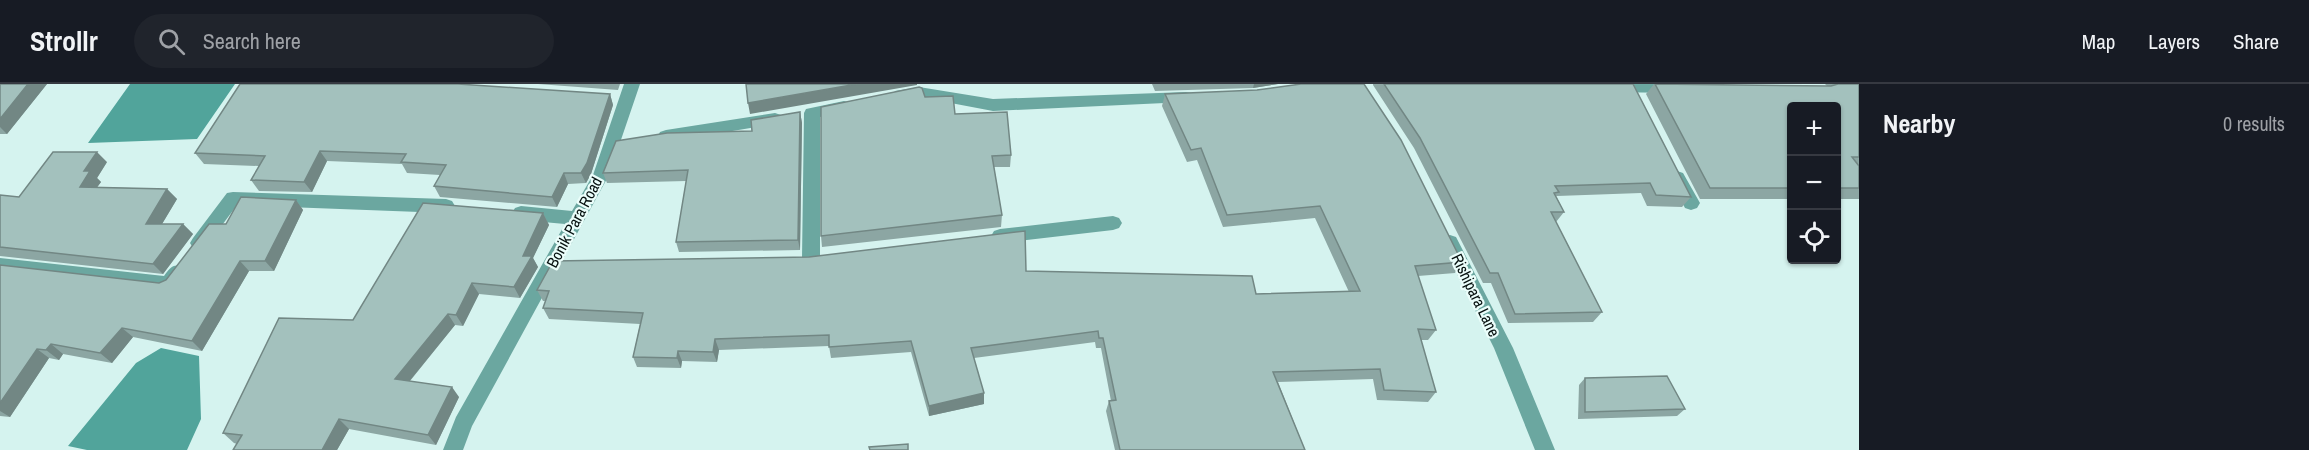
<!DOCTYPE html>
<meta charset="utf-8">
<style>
body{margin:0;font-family:"Archivo Narrow",sans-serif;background:#20242c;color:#f1f3f6}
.controls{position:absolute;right:18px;top:18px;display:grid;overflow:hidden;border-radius:6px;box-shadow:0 2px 4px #0004}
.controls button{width:54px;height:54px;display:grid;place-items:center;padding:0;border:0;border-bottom:2px solid #363941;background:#171b24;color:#f1f3f6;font:30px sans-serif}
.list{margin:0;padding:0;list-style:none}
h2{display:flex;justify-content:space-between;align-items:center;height:78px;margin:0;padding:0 24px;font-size:26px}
h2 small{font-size:20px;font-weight:400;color:#9ea1a6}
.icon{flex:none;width:33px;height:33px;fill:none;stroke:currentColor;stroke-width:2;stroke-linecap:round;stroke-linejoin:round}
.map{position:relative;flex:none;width:1859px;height:366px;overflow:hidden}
header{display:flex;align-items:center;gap:36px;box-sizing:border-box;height:84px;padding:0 30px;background:#171b24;border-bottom:2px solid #363941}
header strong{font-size:28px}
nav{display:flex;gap:33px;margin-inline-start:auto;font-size:21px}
.search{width:420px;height:54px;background:#20242c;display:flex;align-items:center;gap:15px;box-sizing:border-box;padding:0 21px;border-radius:33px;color:#9ea1a6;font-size:22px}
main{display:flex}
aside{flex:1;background:#171b24}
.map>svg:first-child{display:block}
.water{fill:#51a49b}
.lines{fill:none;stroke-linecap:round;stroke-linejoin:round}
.street{fill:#6ba7a0;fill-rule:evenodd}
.wall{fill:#8ca6a3}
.shaded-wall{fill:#728784}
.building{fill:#a3c1bd;stroke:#728784;stroke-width:1.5}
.labels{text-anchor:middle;stroke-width:4.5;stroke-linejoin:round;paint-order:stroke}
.street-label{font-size:16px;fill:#06100f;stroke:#ebfefb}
</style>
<header>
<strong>Strollr</strong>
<div class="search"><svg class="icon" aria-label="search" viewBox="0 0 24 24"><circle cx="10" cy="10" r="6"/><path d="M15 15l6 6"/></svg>Search here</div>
<nav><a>Map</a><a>Layers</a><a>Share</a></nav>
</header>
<main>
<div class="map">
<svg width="1859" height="366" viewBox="0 0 1859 366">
<rect width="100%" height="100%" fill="#d5f3ef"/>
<!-- water -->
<path class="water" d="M130,0H235L197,55L88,59Z
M161,264L199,272L201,335L187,366H87L68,362L136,279Z"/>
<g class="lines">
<!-- street -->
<path class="street" d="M624,0H640L609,91L472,342L463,366H443L456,333L565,140L521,136L515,134L512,129L515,124L521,122L572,127L593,91Z
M1604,0H1680L1683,4L1681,8L1675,9L1610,8L1604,7L1602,3Z
M919,3L993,15L1186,8L1192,9L1194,13L1192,17L1186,18L993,27L919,13L901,16L895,15L893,11L895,7Z
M844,17L850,19L852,23L850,27L820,33V175L817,180L811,182L805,180L802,175L804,29L806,25Z
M775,29L781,31L783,35L781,39L666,58L660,56L658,52L660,48L666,46Z
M1677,87L1683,89L1700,119L1697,124L1691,126L1685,124L1669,93L1671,89Z
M233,108L446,115L452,117L455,122L452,127L446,129L237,121L205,164L199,166L193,164L190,159L193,154L227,109Z
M1113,132L1119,134L1122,139L1119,144L1113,146L1000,159L994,157L991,152L994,147L1000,145Z
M1450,151L1456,153L1513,264L1555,366H1535L1494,264L1441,158L1444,153Z
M0,174L164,192C170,184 173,179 183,183L186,188L174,205L168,207L0,188Z"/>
</g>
<!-- wall -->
<path class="wall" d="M0,0H47L7,50H0Z
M538,0H620L618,6Z
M1152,0H1278L1253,4L1155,7Z
M1373,0H1633L1691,113L1682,123L1647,122L1641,109L1557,112H1556L1564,128L1556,138L1602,228L1593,238L1508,239L1491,199H1483L1414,64L1373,1Z
M1654,0L1827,2L1825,0H1859V115H1836V22H1791V115H1700L1646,10Z
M610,10L613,21L591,90L586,99L568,100L557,123L440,113L434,102L440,91L407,89L402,80L327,77L312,108L259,107L251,96L259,82L204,80L195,69Z
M1165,10L1462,178L1455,189L1418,192L1436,246L1428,256H1421L1436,308L1428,318L1377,316L1373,295L1278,298L1305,366H1115L1106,327L1109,317H1111L1101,264H1096L1095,258L974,274L984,309V320L929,332L911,268L831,274L829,262L719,266L717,278L682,277L681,284L637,283L633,273L640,240L549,235L543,224L546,217H543L537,206L1026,187L1256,210L1349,208L1315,134L1223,143L1197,76L1187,78L1162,22Z
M925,13L955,30L1011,71L1010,83H994L1002,131L1001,143L822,163L821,152Z
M800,28L802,39L800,166L679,168L676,158L686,97L607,99L603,89L752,47Z
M107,78L97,94L101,98L97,103L167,105L177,115L162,140H183L193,150L163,190L0,172V111L19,113Z
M296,116L303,126L274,187H249L202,267L133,253L112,279L63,270L59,276L49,274L10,333L0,332V181L159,199L166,196L226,140Z
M543,129L549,141L533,174L538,183L520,214L479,210L463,242L455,241L410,297L459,313L436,361L349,345L337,366H233L237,360L234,359L223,349L353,236Z
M1585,294L1685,325L1677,332L1578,335L1579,301Z"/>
<!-- shaded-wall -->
<path class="shaded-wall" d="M28,0H47L7,50L0,43V35Z
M857,0H917V1L750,30L748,19Z
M1254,0H1278L1253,4Z
M610,10L613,21L591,90L586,99L581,89Z
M800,28L802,39L800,166L798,156Z
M320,67L327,77L312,108L304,98Z
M97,68L107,78L97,94L101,98L90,113L80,103L84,87Z
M564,89L568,100L557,123L552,113Z
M167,105L177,115L156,150L146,140Z
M296,116L303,126L274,187L265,177Z
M543,129L549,141L533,174L538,183L520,214L514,203L523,172Z
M183,140L193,150L163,190L153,180Z
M240,177L249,187L202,267L192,257Z
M472,199L479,210L463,242L456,231Z
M448,230L455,241L403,305L395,295Z
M122,244L133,253L112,279L100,269Z
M715,255L719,266L717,278L713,268Z
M51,260L63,270L59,276L46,266Z
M37,265L49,274L10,333L0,327V319Z
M678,267L682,277L681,284L677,274Z
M452,303L459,313L436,361L428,351Z
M984,309V320L929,332V322Z
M339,335L349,345L337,366H322Z"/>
<!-- building -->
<path class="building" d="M0,0H28L0,35Z
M240,0H458L610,10L587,79L581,89H564L552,113L434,102L446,81L401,78L406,70L320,67L304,98L251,96L265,72L195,69Z
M746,0H857L748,19Z
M1301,0H1364L1401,56L1462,178L1415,182L1436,246L1418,245L1436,308L1384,306L1380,285L1273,288L1305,366H1120L1109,317L1116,316L1103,254H1099L1098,247L971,264L984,309L929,322L911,257L829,263V251L715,255L713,268L678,267L677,274L633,273L643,229L543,224L549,207L537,206L553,177L809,173L1025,147L1026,187L1252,192L1256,210L1360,207L1320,122L1227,131L1201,64L1191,66L1165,10L1257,6Z
M1384,0H1633L1691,113L1656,111L1650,99L1555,102L1559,108L1554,109L1564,128H1551L1602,228L1515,230L1498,189H1490L1420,54Z
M1655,0L1831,2L1838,0H1859V73H1852L1859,82V104H1836V22H1791V104H1710Z
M919,3L922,4L925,13L953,12L955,30L1007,28L1011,71L992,72L1002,131L821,152V23Z
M800,28L798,156L676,158L688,86L603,89L616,57L667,49L752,47L751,36Z
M53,68H97L84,87H90L80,103L167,105L146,140H183L153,180L0,163V111L19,113Z
M241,113L296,116L265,177H240L192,257L122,244L100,269L51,260L46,266L37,265L0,319V181L159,199L166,196L209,140H226Z
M423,119L543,129L523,172H532L514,203L472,199L456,231L448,230L395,295L452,303L428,351L339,335L322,366H233L242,351L223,349L279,234L353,236Z
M1667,292L1685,325L1585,328V294Z
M908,360V366H870L869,363Z"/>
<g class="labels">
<!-- street labels -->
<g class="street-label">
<text transform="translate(574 138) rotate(-62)" y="6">Bonik Para Road</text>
<text transform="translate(1476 211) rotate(64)" y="6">Rishipara Lane</text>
</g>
</g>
</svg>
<div class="controls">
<button>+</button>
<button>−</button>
<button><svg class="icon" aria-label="locate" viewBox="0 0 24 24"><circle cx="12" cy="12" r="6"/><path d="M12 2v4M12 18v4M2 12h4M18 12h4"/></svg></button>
</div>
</div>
<aside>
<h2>Nearby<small>0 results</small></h2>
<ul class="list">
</ul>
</aside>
</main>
